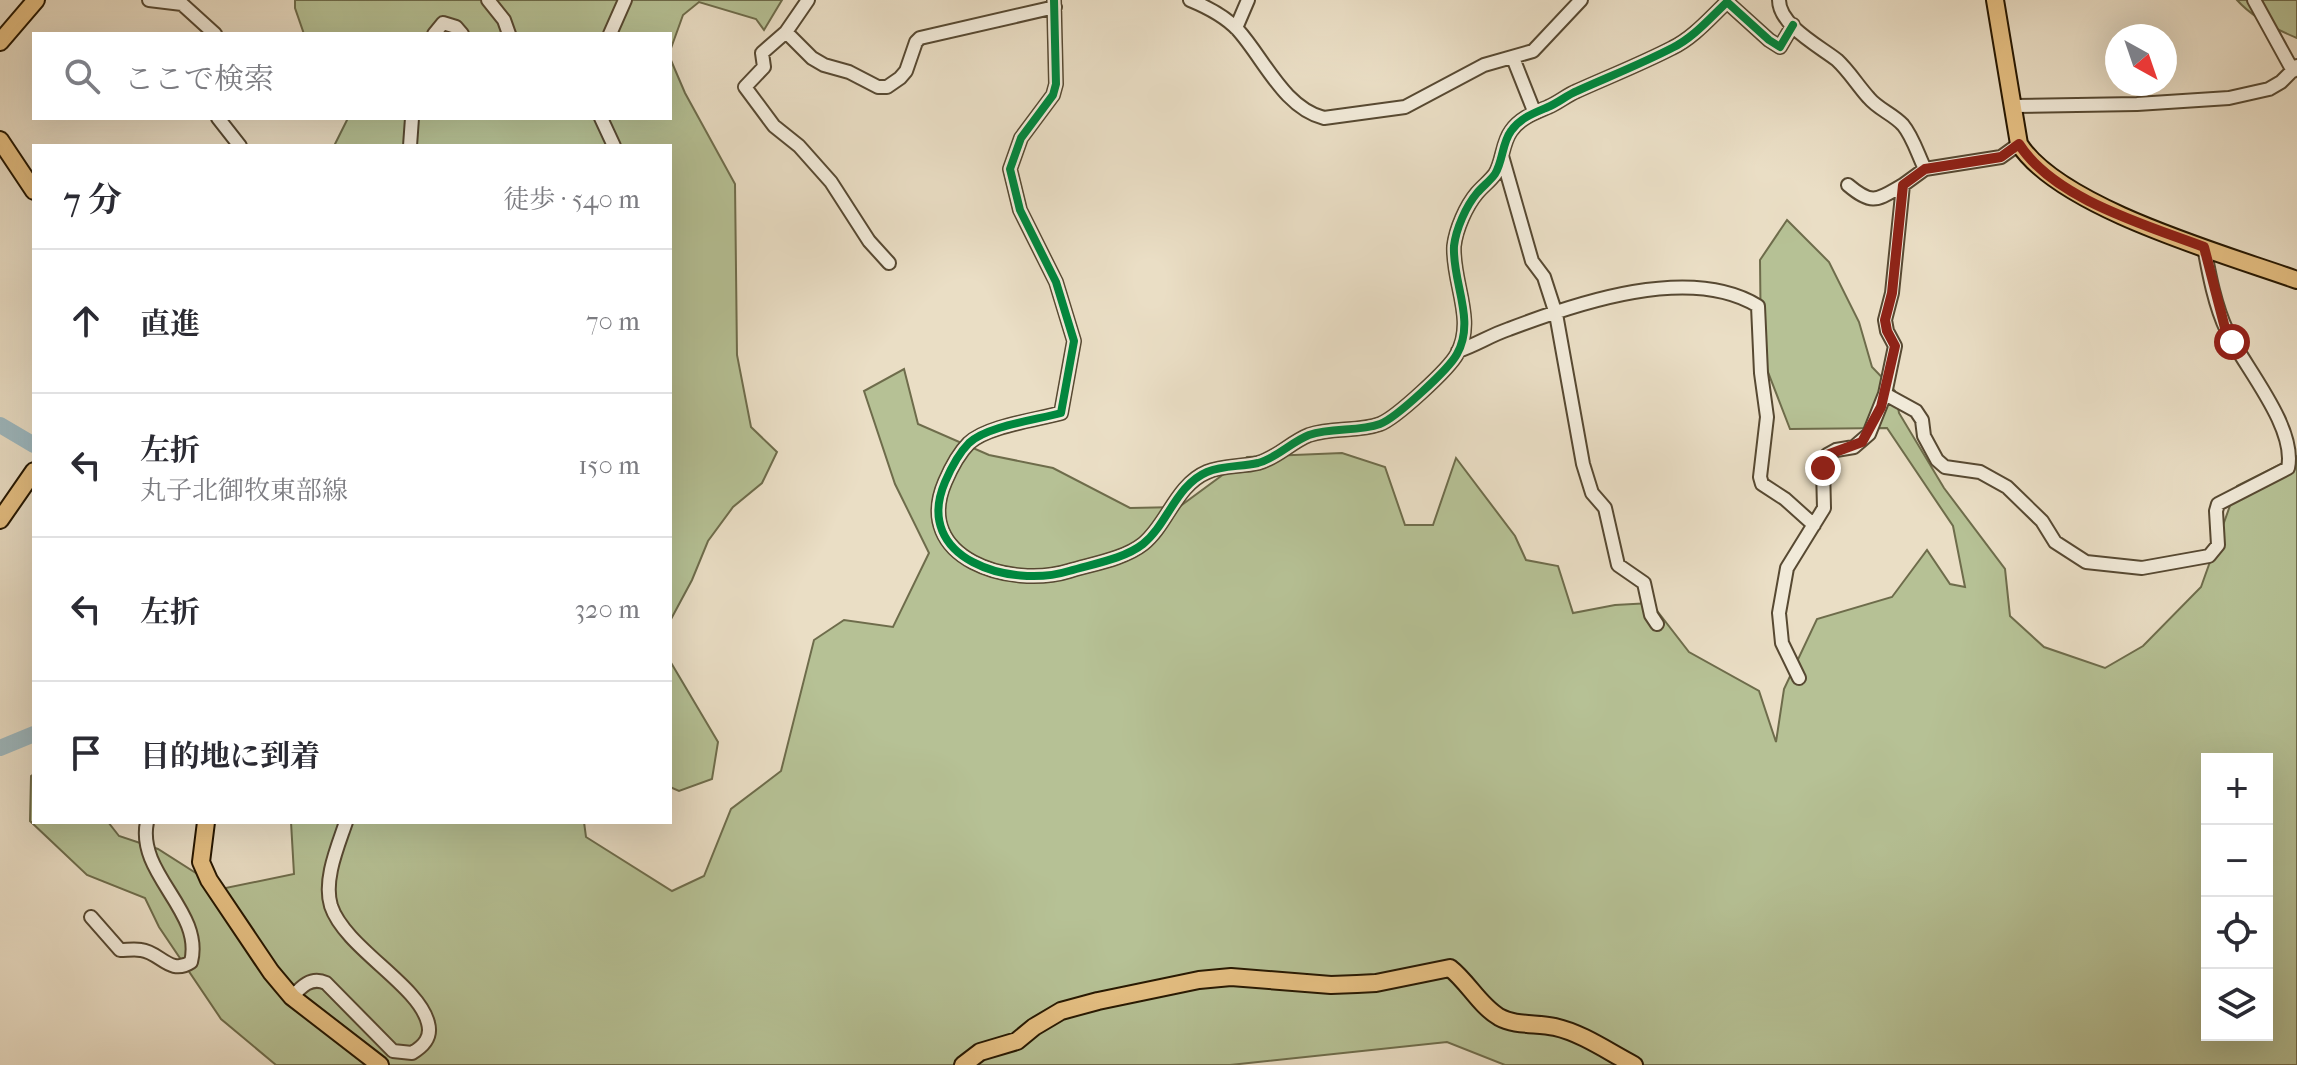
<!DOCTYPE html>
<html lang="ja">
<meta charset="utf-8">
<style>
body{margin:0;font-family:"IM FELL French Canon","Noto Serif JP",serif;background:#f7f7f7;color:#2b2b33}
.controls{position:absolute;right:24px;bottom:24px;display:grid;overflow:hidden;border-radius:0px;box-shadow:0 8px 32px #0002}
.controls button{width:72px;height:72px;display:grid;place-items:center;padding:0;border:0;border-bottom:2px solid #e1e1e2;background:#fff;color:#2b2b33;font:40px sans-serif}
.compass{position:absolute;left:2105px;top:24px;width:72px;height:72px;border-radius:50%;background:#fff;box-shadow:0 8px 32px #0002;rotate:140deg}
.stop{position:absolute;width:24px;height:24px;margin:-18px;border:6px solid #8f2418;border-radius:50%;background:#fff}
.stop.end{background:#8f2418;border-color:#fff;box-shadow:0 2px 8px #0008}
.list{margin:0;padding:0;list-style:none}
h2{display:flex;justify-content:space-between;align-items:center;height:104px;margin:0;padding:0 32px;font-size:34px}
h2 small{font-size:26px;font-weight:400;color:#7c7c81}
.list li{display:grid;grid-template-columns:52px 1fr auto;gap:24px;align-items:center;box-sizing:border-box;height:144px;padding:0 32px;border-top:2px solid #e1e1e2}
.list b{display:block;font-size:30px;white-space:nowrap}
.list p{margin:0;font-size:26px;white-space:nowrap;color:#7c7c81}
.list em{font-size:26px;font-style:normal;color:#7c7c81}
.icon{flex:none;width:44px;height:44px;fill:none;stroke:currentColor;stroke-width:2;stroke-linecap:round;stroke-linejoin:round}
.map{position:relative;flex:none;width:2297px;height:1065px;overflow:hidden}
.search{position:absolute;background:#fff;box-shadow:0 8px 32px #0002;left:32px;top:32px;width:640px;height:88px;display:flex;align-items:center;gap:20px;box-sizing:border-box;padding:0 28px;border-radius:0px;color:#7c7c81;font-size:30px}
.panel{position:absolute;background:#fff;box-shadow:0 8px 32px #0002;left:32px;top:144px;width:640px;height:680px;border-radius:0px}
.map>svg:first-child{display:block}
.green{fill:#b6c195;stroke:#6e6c4b;stroke-width:2;fill-rule:evenodd}
.lines{fill:none;stroke-linecap:round;stroke-linejoin:round}
.river{stroke:#9eb9c0;stroke-width:16}
.minor-casing{stroke:#574932;stroke-width:16}
.major-casing{stroke:#261701;stroke-width:20}
.minor{stroke:#f1ead9;stroke-width:12}
.major{stroke:#e5bf82;stroke-width:16}
.cycleway-casing{stroke:#f1ead9;stroke-width:13}
.cycleway{stroke:#00873e;stroke-width:8}
.route{stroke:#8f2418;stroke-width:10}
</style>
<div class="map">
<svg width="2297" height="1065" viewBox="0 0 2297 1065">
<rect width="100%" height="100%" fill="#eadec5"/>
<filter id="stains"><feTurbulence type="fractalNoise" baseFrequency=".0025" numOctaves="4"/><feColorMatrix values="0 0 0 0 .2 0 0 0 0 .09 0 0 0 0 .02 0 0 0 .5 -.17"/></filter>
<radialGradient id="worn" r=".72"><stop offset=".6" stop-color="#630" stop-opacity="0"/><stop offset="1" stop-color="#630" stop-opacity=".3"/></radialGradient>
<!-- green -->
<path class="green" d="M295,0H782L764,30L756,19L699,2L683,15L670,51V34H304L295,8Z
M2237,0H2297V38C2275,29 2253,18 2237,0Z
M670,58L685,93L735,184L737,355L751,427L777,452L762,483L733,507L708,541L692,580L670,621V146H334L348,118H670Z
M1787,220L1829,262L1859,322L1872,367L1895,391L1899,413L1944,488L2005,569L2010,616L2044,647L2105,668L2143,646L2201,587L2237,486L2297,456V1065H1505L1447,1042L1230,1065H276L221,1019L159,927L145,898L87,875L30,821L31,776L34,774V822H108L119,836L158,849L221,889L294,874L291,822H584L586,837L672,891L704,876L731,809L781,771L814,640L844,620L893,627L929,553L895,484L864,391L904,369L918,424L989,455L1053,468L1130,508L1179,507L1247,457L1342,453L1385,467L1405,525H1433L1456,458L1515,536L1526,560L1558,566L1573,613L1615,605L1651,603L1689,652L1759,691L1776,742L1784,689L1817,619L1892,597L1927,550L1950,584L1965,587L1953,526L1887,428L1790,429L1761,354L1760,260ZM2207,759H2267V1035H2207Z
M670,661L718,742L712,779L679,791L670,787Z"/>
<g class="lines">
<!-- river -->
<path class="river" d="M0,425L34,445
M0,748L34,734"/>
<defs>
<path id="minor" d="M149,0L182,4L215,34
M488,0L504,20L509,34
M808,0L786,32L762,53L764,67L745,87L774,126L799,146L831,182L869,241L889,263
M1054,0L1056,84L1053,95L1021,138L1010,169L1020,210L1056,282L1074,341L1061,413C1036,420 987,426 969,443C958,454 951,468 945,482C912,559 1011,589 1069,571C1092,564 1124,559 1143,544C1167,525 1176,485 1207,472C1223,465 1241,467 1258,463C1277,458 1291,442 1309,435C1332,427 1358,432 1380,424C1396,418 1449,369 1457,354C1476,320 1452,282 1454,246C1456,229 1466,206 1477,193C1483,186 1490,181 1495,174C1503,161 1502,143 1511,131C1520,118 1534,113 1548,107C1558,103 1567,95 1577,91C1608,77 1641,64 1672,48C1693,38 1710,18 1727,2L1769,40L1780,47L1793,25
M1190,0C1207,7 1225,16 1238,30C1264,59 1284,108 1324,118L1405,107L1484,65L1533,51L1581,0
M1779,0C1779,25 1819,46 1837,60C1849,71 1858,86 1869,98C1878,109 1893,114 1903,125C1913,137 1918,155 1925,169L2001,157L2019,144
M2254,0L2293,71
M1236,28L1248,0
M786,32L812,58L824,65L849,72L878,87H887L900,78L906,71L916,42L920,38L1055,7
M434,34L443,23L456,27L462,34
M610,34L625,0
M1513,58L1534,111
M2015,106L2137,104L2229,98L2269,89L2281,82L2297,66
M218,118L240,146
M601,118L614,146
M410,146L412,118
M1502,156L1532,261L1544,277L1556,314L1583,464L1592,493L1605,508L1618,565L1644,583L1651,615L1657,624
M1848,185C1873,206 1877,200 1903,185
M1458,351C1476,345 1491,335 1509,329C1577,303 1690,264 1758,306L1761,373L1767,417L1760,477L1762,484L1785,499L1814,525
M1885,394L1916,411L1922,420L1924,436L1937,460L1945,467L1980,472L2007,487L2042,521L2055,542L2086,562L2142,568L2209,556L2218,545L2216,511L2218,504L2288,468C2297,427 2243,365 2227,331C2215,306 2209,274 2204,247
M1799,678L1782,643L1779,613L1787,568L1824,508L1823,468L1827,455L1836,450L1854,447L1869,434L1885,394L1895,346L1887,331L1885,320L1892,293L1903,185L1925,169
M91,917L120,950C127,950 135,949 141,950C160,952 170,976 191,962C204,911 136,874 147,822
M292,997C301,987 311,976 326,983L393,1051L412,1053C424,1046 432,1037 428,1023C419,985 345,948 331,906C323,880 338,846 346,822"/>
<path id="major" d="M1995,0L2019,144C2060,208 2224,254 2297,280
M0,42L36,0
M0,140L34,191
M0,520L34,471
M206,822L201,862L209,880L271,972L292,997L380,1065
M963,1065L980,1052L1017,1041L1034,1027L1061,1011L1098,1001L1199,980L1231,977L1331,985L1357,984L1376,983L1450,968C1468,982 1479,1005 1499,1017C1515,1026 1537,1023 1555,1027C1582,1033 1609,1052 1634,1065"/>
</defs>
<!-- minor casing -->
<use href="#minor" class="minor-casing"/>
<!-- major casing -->
<use href="#major" class="major-casing"/>
<!-- minor -->
<use href="#minor" class="minor"/>
<!-- major -->
<use href="#major" class="major"/>
<defs>
<path id="cycleway" d="M1054,0L1056,84L1053,95L1021,138L1010,169L1020,210L1056,282L1074,341L1061,413C1036,420 987,426 969,443C958,454 951,468 945,482C912,559 1011,589 1069,571C1092,564 1124,559 1143,544C1167,525 1176,485 1207,472C1223,465 1241,467 1258,463C1277,458 1291,442 1309,435C1332,427 1358,432 1380,424C1396,418 1449,369 1457,354C1476,320 1452,282 1454,246C1456,229 1466,206 1477,193C1483,186 1490,181 1495,174C1503,161 1502,143 1511,131C1520,118 1534,113 1548,107C1558,103 1567,95 1577,91C1608,77 1641,64 1672,48C1693,38 1710,18 1727,2L1769,40L1780,47L1793,25"/>
</defs>
<!-- cycleway casing -->
<use href="#cycleway" class="cycleway-casing"/>
<!-- cycleway -->
<use href="#cycleway" class="cycleway"/>
</g>
<g class="lines">
<!-- route -->
<path class="route" d="M1823,468L1827,455L1862,442L1881,407L1895,346L1887,331L1885,320L1892,293L1903,185L1925,169L2001,157L2019,144C2054,199 2146,225 2204,247L2225,328L2232,342"/>
</g>
<rect width="100%" height="100%" filter="url(#stains)"/>
<rect width="100%" height="100%" fill="url(#worn)"/>
</svg>
<div class="controls">
<button>+</button>
<button>−</button>
<button><svg class="icon" aria-label="locate" viewBox="0 0 24 24"><circle cx="12" cy="12" r="6"/><path d="M12 2v4M12 18v4M2 12h4M18 12h4"/></svg></button>
<button><svg class="icon" aria-label="layers" viewBox="0 0 24 24"><path d="M12 4l9 5-9 5-9-5zM3 14l9 5 9-5"/></svg></button>
</div>
<svg class="compass" viewBox="-18 -18 36 36"><path d="M0-13l5 13h-10z" fill="#e53935"/><path d="M0 13l5-13h-10z" fill="#7c7c81"/></svg>
<div class="stop" style="left:2232px;top:342px"></div>
<div class="stop end" style="left:1823px;top:468px"></div>
<div class="search"><svg class="icon" aria-label="search" viewBox="0 0 24 24"><circle cx="10" cy="10" r="6"/><path d="M15 15l6 6"/></svg>ここで検索</div>
<section class="panel">
<h2>7 分<small>徒歩 · 540 m</small></h2>
<ul class="list">
<li><svg class="icon" aria-label="ahead" viewBox="0 0 24 24"><path d="M12 20V5M6 11l6-6 6 6"/></svg><div><b>直進</b></div><em>70 m</em></li>
<li><svg class="icon" aria-label="left" viewBox="0 0 24 24"><path d="M17 20v-9H6M10 6l-5 5 5 5"/></svg><div><b>左折</b><p>丸子北御牧東部線</p></div><em>150 m</em></li>
<li><svg class="icon" aria-label="left" viewBox="0 0 24 24"><path d="M17 20v-9H6M10 6l-5 5 5 5"/></svg><div><b>左折</b></div><em>320 m</em></li>
<li><svg class="icon" aria-label="arrive" viewBox="0 0 24 24"><path d="M6 21V4h12l-3 4 3 4H6"/></svg><div><b>目的地に到着</b></div></li>
</ul>
</section>
</div>
